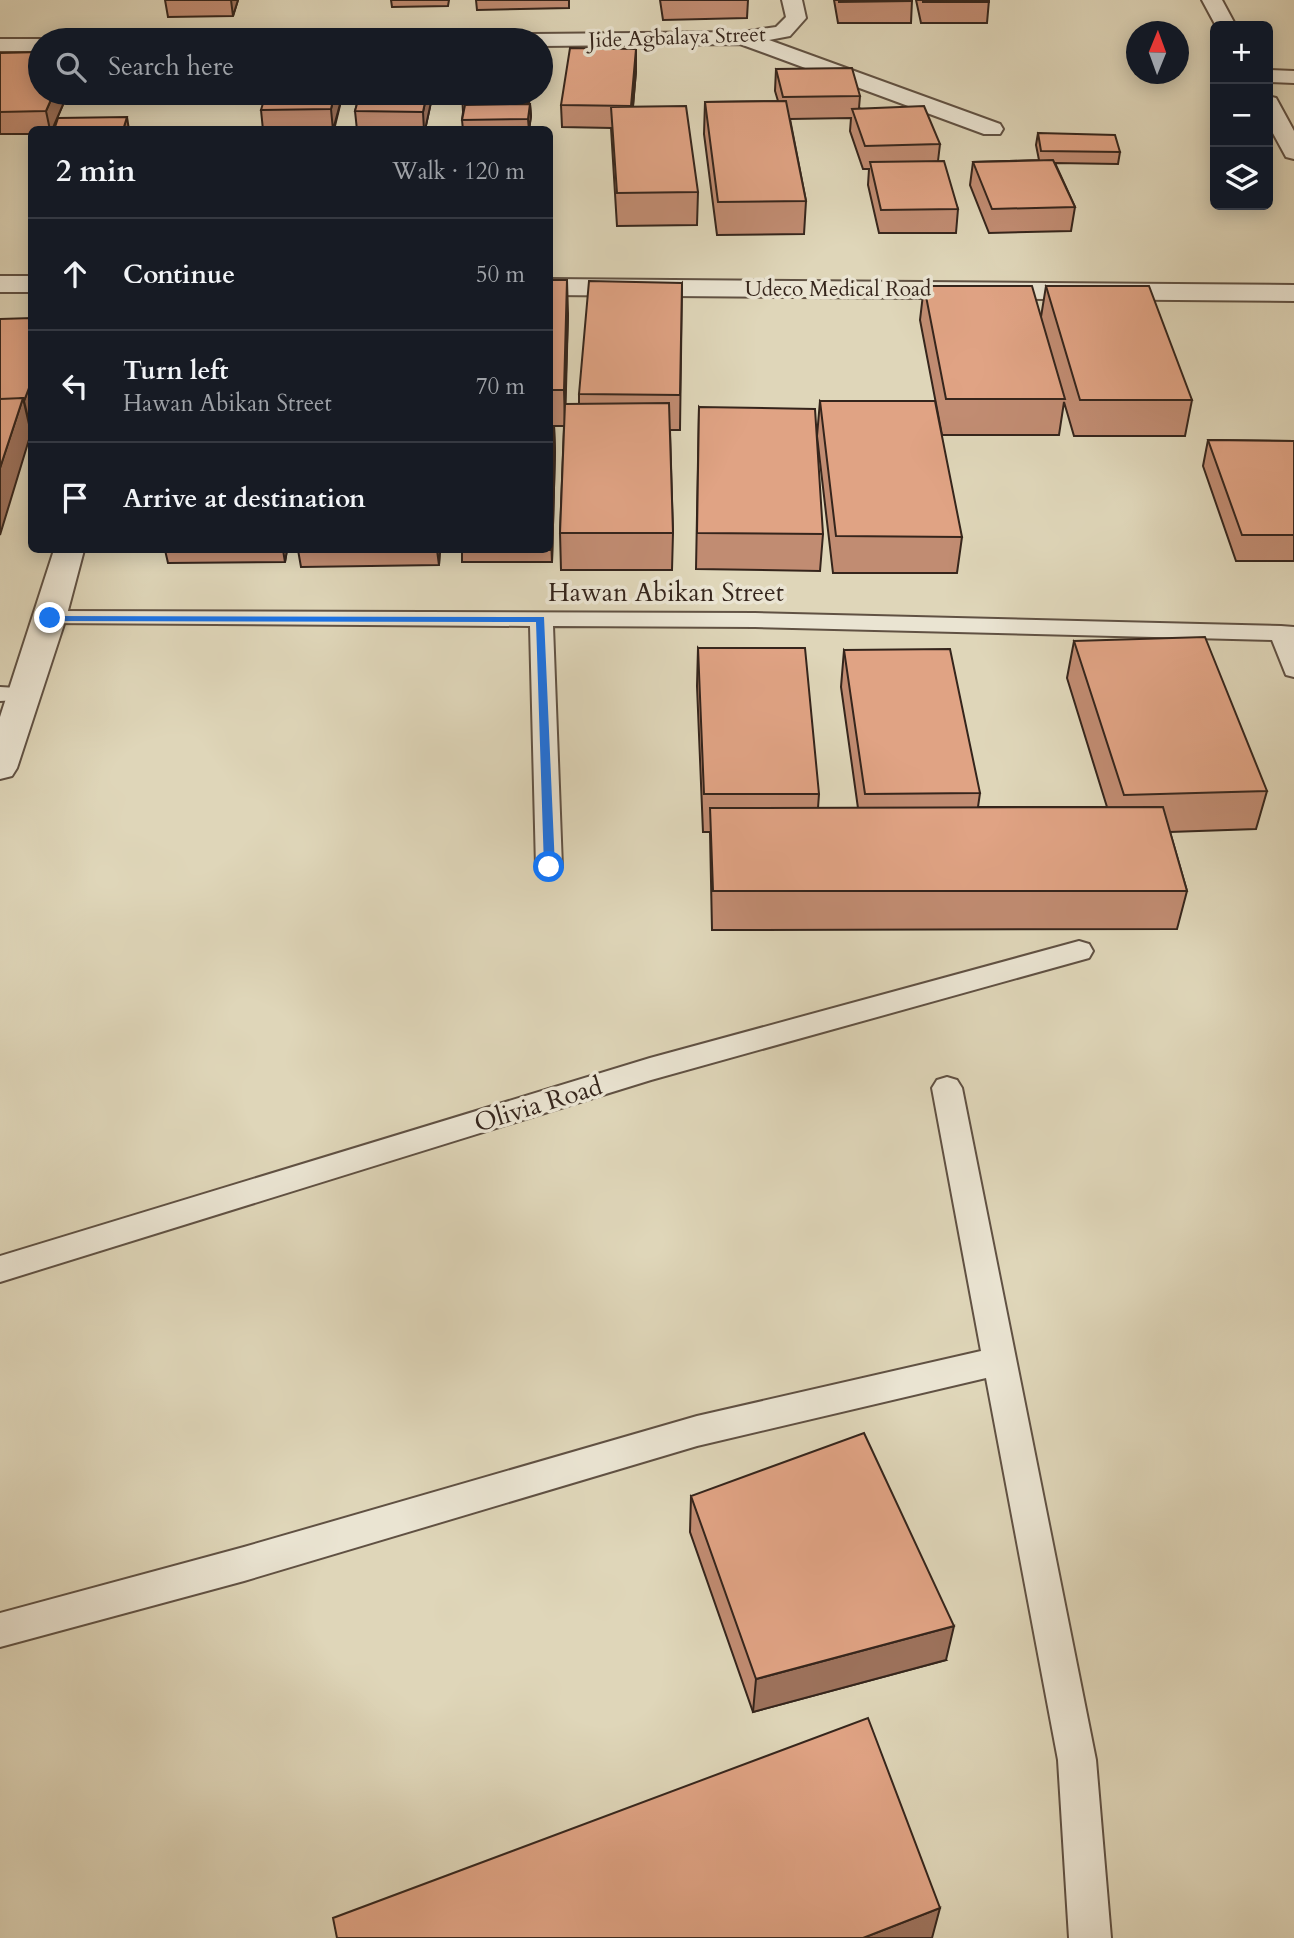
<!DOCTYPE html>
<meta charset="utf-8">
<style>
body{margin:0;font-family:Cardo,serif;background:#242831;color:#f1f3f6}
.controls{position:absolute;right:21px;top:21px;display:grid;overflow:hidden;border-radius:10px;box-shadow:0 4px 18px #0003}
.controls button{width:63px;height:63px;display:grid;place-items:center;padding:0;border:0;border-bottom:2px solid #363941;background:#171b24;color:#f1f3f6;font:35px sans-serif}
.compass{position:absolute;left:1126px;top:21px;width:63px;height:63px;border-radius:50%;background:#171b24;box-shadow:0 4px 18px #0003;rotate:1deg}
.stop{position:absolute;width:21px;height:21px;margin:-16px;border:5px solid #1a73e8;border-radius:50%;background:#fff}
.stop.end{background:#1a73e8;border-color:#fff;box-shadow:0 2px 7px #0008}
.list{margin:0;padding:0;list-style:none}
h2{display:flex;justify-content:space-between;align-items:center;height:91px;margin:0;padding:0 28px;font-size:30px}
h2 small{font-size:23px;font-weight:400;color:#9ea1a6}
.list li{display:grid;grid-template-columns:46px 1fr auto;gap:21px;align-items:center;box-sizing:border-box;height:112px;padding:0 28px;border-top:2px solid #363941}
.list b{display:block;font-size:26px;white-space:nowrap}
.list p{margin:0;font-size:23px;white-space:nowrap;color:#9ea1a6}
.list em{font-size:23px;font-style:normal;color:#9ea1a6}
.icon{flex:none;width:38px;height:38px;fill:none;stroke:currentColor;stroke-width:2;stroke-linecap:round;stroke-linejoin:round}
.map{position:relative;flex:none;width:1294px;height:1938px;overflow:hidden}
.search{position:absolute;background:#171b24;box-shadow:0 4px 18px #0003;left:28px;top:28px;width:525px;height:77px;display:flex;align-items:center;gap:18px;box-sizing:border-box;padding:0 24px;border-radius:38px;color:#9ea1a6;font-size:26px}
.panel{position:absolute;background:#171b24;box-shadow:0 4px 18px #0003;left:28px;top:126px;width:525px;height:427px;border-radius:10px}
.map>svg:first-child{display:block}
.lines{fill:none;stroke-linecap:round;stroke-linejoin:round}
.service-casing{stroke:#605143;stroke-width:4}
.minor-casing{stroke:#605143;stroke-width:4}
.service{fill:#eae4d2;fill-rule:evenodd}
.minor{fill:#eae4d2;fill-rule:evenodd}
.wall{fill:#c18c72;stroke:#35251c;stroke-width:2}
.shaded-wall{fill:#9d725c;stroke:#35251c;stroke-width:2}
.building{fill:#e0a384;stroke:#35251c;stroke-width:2}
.route{fill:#1a73e8}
.labels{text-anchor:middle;stroke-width:7;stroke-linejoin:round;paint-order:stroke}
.far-street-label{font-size:21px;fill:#35251c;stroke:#eae4d2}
.street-label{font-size:26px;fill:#35251c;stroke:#eae4d2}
</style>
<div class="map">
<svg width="1294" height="1938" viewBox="0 0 1294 1938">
<rect width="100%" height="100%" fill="#dfd6b9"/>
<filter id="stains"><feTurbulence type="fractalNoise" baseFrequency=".00286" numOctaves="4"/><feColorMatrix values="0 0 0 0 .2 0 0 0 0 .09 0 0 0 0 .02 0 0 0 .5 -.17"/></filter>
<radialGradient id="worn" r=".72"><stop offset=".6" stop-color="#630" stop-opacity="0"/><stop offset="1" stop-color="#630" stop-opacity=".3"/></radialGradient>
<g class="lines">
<defs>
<path id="service" d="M50,611L755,613L1281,626L1294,627V677L1286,675L1272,640L755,627L553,626L562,867L558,873L549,876L540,873L536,867L530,626L42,623L38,618L42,613Z
M0,687L34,689L37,694L34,699L0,701Z
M1079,941L1089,944L1093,951L1089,958L651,1080L0,1282V1256L650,1058Z
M947,1077L957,1080L962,1088L1096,1760L1111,1938H1069L1058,1760L986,1378L697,1446L244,1581L0,1647V1613L244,1547L697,1416L981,1351L932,1088L937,1080Z"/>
<path id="minor" d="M782,0H802L806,18L790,36L769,40L1000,124L1003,129L1000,134H984L740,44L541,46V40H523L526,36L533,34L743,32L776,27L786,17Z
M1202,0H1222L1236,26H1216Z
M0,39H40L46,40H40V51H0Z
M1268,70L1294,71V83L1268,82Z
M1268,96L1276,98L1294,131V159L1286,157L1268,124Z
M0,276H32V292H0Z
M550,279L1294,285V301L550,295Z
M54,550H84L66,618L17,768L12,776L0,779V717Z"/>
</defs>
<!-- service casing -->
<use href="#service" class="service-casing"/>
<!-- minor casing -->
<use href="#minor" class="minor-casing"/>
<!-- service -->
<use href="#service" class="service"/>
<!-- minor -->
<use href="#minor" class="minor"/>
</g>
<!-- wall -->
<path class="wall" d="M165,0H238L233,16L168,17Z
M391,0H449L448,6L392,7Z
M476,0H569V8L477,10Z
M660,0H748L747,18L663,20Z
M834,0H912L911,23H838Z
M916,0H989L987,23H921Z
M636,49V71L633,107L698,192L697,225L617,226L611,128L562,127L561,105Z
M0,53L40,93H68L52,130H32V134H0Z
M776,69L860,96L859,108L940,144L938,161L958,209L956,233H879L868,185L869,169H863L850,131L851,118L790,119L806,201L804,234L717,235L704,134L705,102L778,101L775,91Z
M343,93L334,130H263L261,110Z
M360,93H433L425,130H357L355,111Z
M462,93H530L529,104H530L531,116L529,130H463L462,120L463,112Z
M1038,133L1120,152L1118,164L1055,163L1075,207L1071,231L989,233L970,185L973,162L1039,160L1036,145Z
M550,280L568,314L565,404H579V394L682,283L680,430H670L673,533L672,570H561L560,533L564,426H554L555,451L552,562H462V550H550Z
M924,286L1041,317L1046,286L1192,400L1185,436H1074L1064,402L1059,435H942L920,320Z
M820,401L962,537L957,573H833L817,436Z
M699,407L823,534L820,571L696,569Z
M1208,440L1294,441V561H1236L1203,466Z
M165,550H287L285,562L168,563Z
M298,550H440L439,565L301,567Z
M1074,641L1267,791L1256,829L1170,832L1187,891L1177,929L712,930L710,832H703L697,686L698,648L819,794L818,808H858L841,687L844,650L980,793L978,807H1107L1067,678Z
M691,1496L946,1660L753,1712L690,1532Z"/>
<!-- shaded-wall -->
<path class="shaded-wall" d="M231,0H238L233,16Z
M636,49V71L631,128V106Z
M54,93H68L52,130H50L46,111Z
M335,93H343L333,130L331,109Z
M427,93H433L425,130H424L423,112Z
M527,93H530L528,112Z
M530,104L531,116L529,130L528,119Z
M127,117L129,130H123Z
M567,280L568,314L565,426L564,390Z
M32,380V422L30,426L24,401Z
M23,398L31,433L0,535V468Z
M554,426L555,451L552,562L551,535Z
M283,550H287L285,562Z
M437,550H440L439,565Z
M954,1626L946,1660L753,1712L756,1679Z
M940,1908L932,1938H863Z"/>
<!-- building -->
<path class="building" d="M839,0H912V1L839,2Z
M923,0H989V2H923Z
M282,39H348L282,40Z
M570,48L636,49L631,106L561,105Z
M40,52V93H54L46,111L0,112V53Z
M852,68L860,96L783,97L776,69Z
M266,93H335L331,109L261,110Z
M360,93H427L423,112L355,111Z
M786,101L806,201L718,202L705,102Z
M530,104L528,119L462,120L465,105Z
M686,106L698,192L617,193L611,107Z
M924,106L940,144L865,146L852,109Z
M127,117L123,130H54L58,118Z
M1038,133L1115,135L1120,152L1041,151Z
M1053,160L1075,207L992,209L973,162Z
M944,161L958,209L881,210L870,162Z
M550,280H567L564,390H550Z
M589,281L682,283L680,395L579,394Z
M924,286H1032L1065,399H946Z
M1046,286H1149L1192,400H1080Z
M32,318V380L24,401L23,398L0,399V319Z
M23,398L0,468V399Z
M820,401H935L962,537L836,536Z
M669,403L673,533H560L565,404Z
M699,407L815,409L823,534L697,533Z
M550,426H554L551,535H550Z
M1208,440L1294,441V535H1242Z
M1205,637L1267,791L1124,795L1074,641Z
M698,648H805L819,794H704Z
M950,649L980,793L865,794L844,650Z
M1163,807L1187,891H713L710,808Z
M864,1433L954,1626L756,1679L691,1496Z
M868,1718L940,1908L863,1938H337L333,1918Z"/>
<!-- route -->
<path class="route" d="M47,616L544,617L555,867L549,870L544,867L536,622L50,621L47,620Z"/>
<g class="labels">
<!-- far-street labels -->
<g class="far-street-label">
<text transform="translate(677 37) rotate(-2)" y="7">Jide Agbalaya Street</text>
<text x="838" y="296">Udeco Medical Road</text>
</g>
<!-- street labels -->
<g class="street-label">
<text x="666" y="601">Hawan Abikan Street</text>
<text transform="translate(538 1104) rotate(-17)" y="9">Olivia Road</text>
</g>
</g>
<rect width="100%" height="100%" filter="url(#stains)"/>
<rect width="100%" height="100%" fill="url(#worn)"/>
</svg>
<div class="controls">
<button>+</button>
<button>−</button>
<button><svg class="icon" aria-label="layers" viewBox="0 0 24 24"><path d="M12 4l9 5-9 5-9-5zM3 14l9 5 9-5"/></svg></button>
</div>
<svg class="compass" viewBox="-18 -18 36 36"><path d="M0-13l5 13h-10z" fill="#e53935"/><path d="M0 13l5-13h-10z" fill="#9ea1a6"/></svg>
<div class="stop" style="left:549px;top:867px"></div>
<div class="stop end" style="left:50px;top:618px"></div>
<div class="search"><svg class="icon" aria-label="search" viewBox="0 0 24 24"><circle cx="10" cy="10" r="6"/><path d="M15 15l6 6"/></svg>Search here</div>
<section class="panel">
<h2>2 min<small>Walk · 120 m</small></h2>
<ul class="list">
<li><svg class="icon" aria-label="ahead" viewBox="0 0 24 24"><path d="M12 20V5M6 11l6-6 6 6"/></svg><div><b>Continue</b></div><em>50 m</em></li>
<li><svg class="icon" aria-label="left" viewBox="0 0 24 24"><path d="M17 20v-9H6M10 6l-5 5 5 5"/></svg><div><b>Turn left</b><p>Hawan Abikan Street</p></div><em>70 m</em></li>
<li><svg class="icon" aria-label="arrive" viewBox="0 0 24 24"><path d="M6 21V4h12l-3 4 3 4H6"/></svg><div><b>Arrive at destination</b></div></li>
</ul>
</section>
</div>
